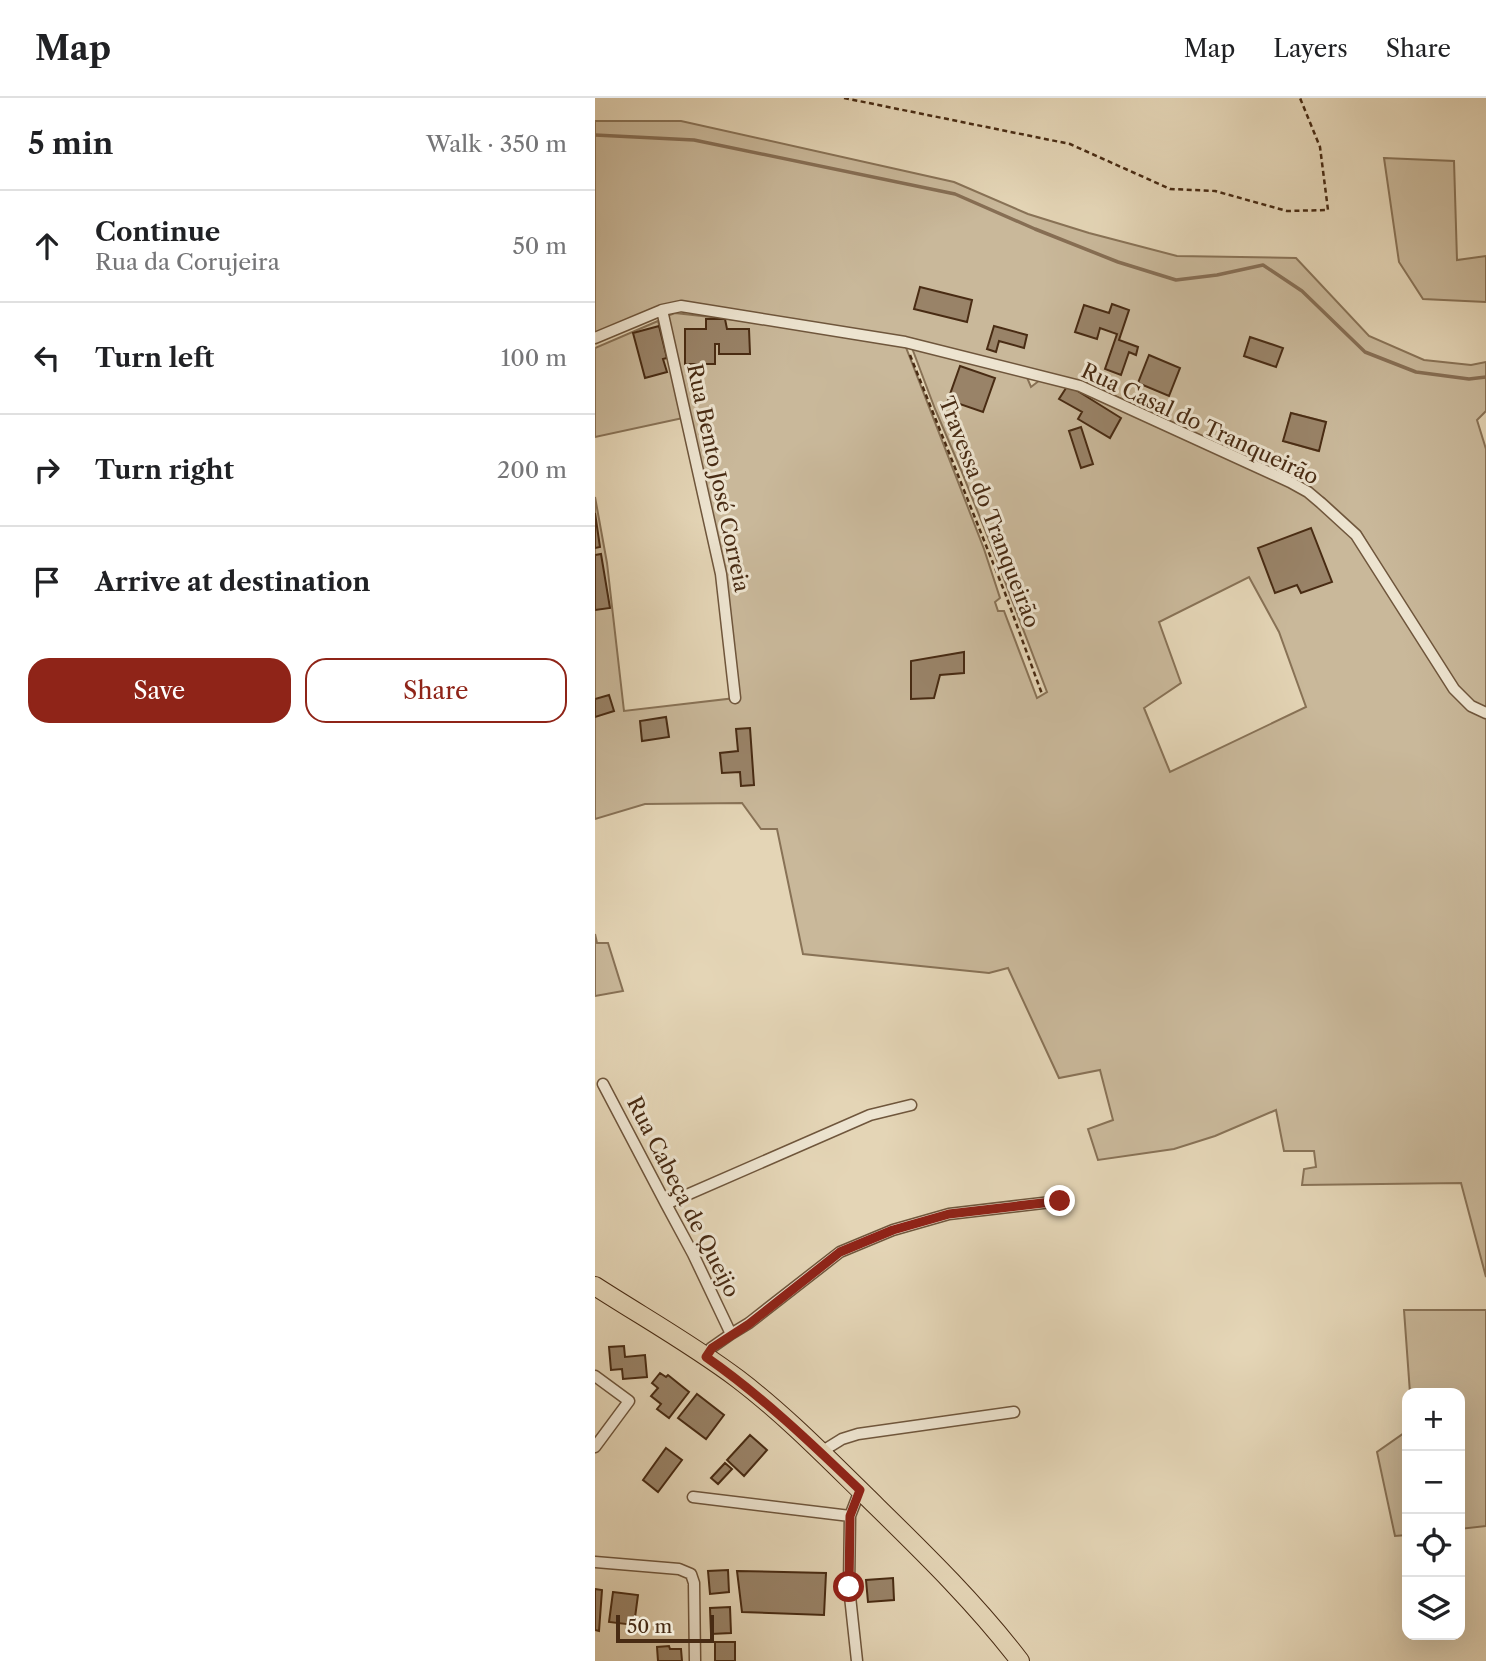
<!DOCTYPE html>
<meta charset="utf-8">
<style>
body{margin:0;font-family:"Libre Caslon Text",serif;background:#f2f2f2;color:#202124}
.controls{position:absolute;right:21px;bottom:21px;display:grid;overflow:hidden;border-radius:14px;box-shadow:0 7px 28px #0002}
.controls button{width:63px;height:63px;display:grid;place-items:center;padding:0;border:0;border-bottom:2px solid #e0e0e0;background:#fff;color:#202124;font:35px sans-serif}
.scale{position:absolute;left:21px;bottom:18px;width:98px;box-sizing:border-box;padding-left:7px;border:4px solid #482b13;border-top:0;font-size:19px;line-height:24px;white-space:nowrap;color:#482b13;-webkit-text-stroke:5px #ede4d0;paint-order:stroke}
.stop{position:absolute;width:21px;height:21px;margin:-16px;border:5px solid #8f2418;border-radius:50%;background:#fff}
.stop.end{background:#8f2418;border-color:#fff;box-shadow:0 2px 7px #0008}
.list{margin:0;padding:0;list-style:none}
h2{display:flex;justify-content:space-between;align-items:center;height:91px;margin:0;padding:0 28px;font-size:30px}
h2 small{font-size:23px;font-weight:400;color:#757577}
.list li{display:grid;grid-template-columns:46px 1fr auto;gap:21px;align-items:center;box-sizing:border-box;height:112px;padding:0 28px;border-top:2px solid #e0e0e0}
.list b{display:block;font-size:26px;white-space:nowrap}
.list p{margin:0;font-size:23px;white-space:nowrap;color:#757577}
.list em{font-size:23px;font-style:normal;color:#757577}
.actions{display:flex;gap:14px;padding:21px 28px}
.actions a{flex:1;padding:16px 0;border:2px solid #8f2418;border-radius:21px;text-align:center;font-size:24px;color:#8f2418}
.actions .main{background:#8f2418;color:#fff}
.icon{flex:none;width:38px;height:38px;fill:none;stroke:currentColor;stroke-width:2;stroke-linecap:round;stroke-linejoin:round}
.map{position:relative;flex:none;width:891px;height:1563px;overflow:hidden}
header{display:flex;align-items:center;gap:42px;box-sizing:border-box;height:98px;padding:0 35px;background:#fff;border-bottom:2px solid #e0e0e0}
header strong{font-size:33px}
nav{display:flex;gap:38px;margin-inline-start:auto;font-size:24px}
main{display:flex}
aside{flex:1;background:#fff}
.map>svg:first-child{display:block}
.green{fill:#c9b89a;stroke:#887256;stroke-width:2;fill-rule:evenodd}
.lines{fill:none;stroke-linecap:round;stroke-linejoin:round}
.stream{stroke:#866e54;stroke-width:3.5}
.building{fill:#998368;stroke:#482b13;stroke-width:2}
.minor-casing{stroke:#6f563c;stroke-width:13}
.primary-casing{stroke:#482b13;stroke-width:20}
.path{stroke:#482b13;stroke-width:2.5;stroke-dasharray:5 3.5;stroke-linecap:butt}
.minor{stroke:#ede4d0;stroke-width:10}
.primary{stroke:#e4d5b6;stroke-width:18}
.route{stroke:#8f2418;stroke-width:9}
.labels{text-anchor:middle;stroke-width:6;stroke-linejoin:round;paint-order:stroke}
.street-label{font-size:21px;fill:#482b13;stroke:#ede4d0}
</style>
<header>
<strong>Map</strong>
<nav><a>Map</a><a>Layers</a><a>Share</a></nav>
</header>
<main>
<aside>
<h2>5 min<small>Walk · 350 m</small></h2>
<ul class="list">
<li><svg class="icon" aria-label="ahead" viewBox="0 0 24 24"><path d="M12 20V5M6 11l6-6 6 6"/></svg><div><b>Continue</b><p>Rua da Corujeira</p></div><em>50 m</em></li>
<li><svg class="icon" aria-label="left" viewBox="0 0 24 24"><path d="M17 20v-9H6M10 6l-5 5 5 5"/></svg><div><b>Turn left</b></div><em>100 m</em></li>
<li><svg class="icon" aria-label="right" viewBox="0 0 24 24"><path d="M7 20v-9h11M14 6l5 5-5 5"/></svg><div><b>Turn right</b></div><em>200 m</em></li>
<li><svg class="icon" aria-label="arrive" viewBox="0 0 24 24"><path d="M6 21V4h12l-3 4 3 4H6"/></svg><div><b>Arrive at destination</b></div></li>
</ul>
<div class="actions"><a class="main">Save</a><a>Share</a></div>
</aside>
<div class="map">
<svg width="891" height="1563" viewBox="0 0 891 1563">
<rect width="100%" height="100%" fill="#e4d5b6"/>
<filter id="stains"><feTurbulence type="fractalNoise" baseFrequency=".00286" numOctaves="4"/><feColorMatrix values="0 0 0 0 .2 0 0 0 0 .09 0 0 0 0 .02 0 0 0 .5 -.17"/></filter>
<radialGradient id="worn" r=".72"><stop offset=".6" stop-color="#630" stop-opacity="0"/><stop offset="1" stop-color="#630" stop-opacity=".3"/></radialGradient>
<!-- green -->
<path class="green" d="M0,23H86L359,84L433,116L494,135L582,158L701,160L774,238L829,262L876,267L891,264V313L882,322L891,351V614L869,598L814,514L765,433L729,400L675,370L492,285L314,240L86,204L0,237ZM696,315L731,324L723,353L689,343Z
M789,60L859,63L862,162L891,158V204L828,201L804,164Z
M80,215L160,224L310,247L389,451L405,500L400,504L403,513H409L442,600L452,594L396,447L366,372L340,311L317,250L431,277L436,289L445,282L473,287L715,398L761,437L835,559L891,617V1179L866,1085L707,1087L709,1071L721,1069L719,1053H689L681,1012L620,1038L579,1051L503,1062L493,1031L518,1022L505,972L464,980L413,870L394,875L208,856L182,731H166L147,705L50,706L0,721V399L12,465L29,613L140,600L129,478L72,218ZM654,479L684,534L711,609L575,674L549,610L586,585L564,524Z
M63,223L88,320L0,339V250Z
M0,836L2,845H13L28,893L0,898Z
M809,1212H891V1428L865,1431V1295H815Z
M812,1333V1437L800,1438L782,1354Z"/>
<g class="lines">
<!-- stream -->
<path class="stream" d="M0,37L99,42L360,96L440,131L523,164L581,182L622,177L668,167L707,193L770,254L821,274L874,281L891,279"/>
</g>
<!-- building -->
<path class="building" d="M325,189L377,202L372,224L319,211Z
M517,206L534,212L524,242L543,249L541,257L534,254L526,277L510,271L522,236L505,230L502,241L480,234L489,207L514,215Z
M111,221H130L132,231H154L155,256H124V246H120V266H90V231H111Z
M64,228L72,260L68,261L72,274L50,280L38,235Z
M399,228L432,237L429,250L404,243L401,254L392,251Z
M655,239L688,250L681,269L649,258Z
M554,257L585,270L574,298L543,285Z
M365,268L400,280L388,314L353,302Z
M473,287L526,320L515,340L483,321L487,314L464,301Z
M696,315L731,324L724,353L688,343Z
M486,329L498,366L486,370L474,333Z
M0,415L5,449L0,450Z
M716,430L737,484L706,495L702,487L680,495L663,450Z
M6,456L15,510L0,512V457Z
M369,554V575L345,577L339,600L316,601V563Z
M14,597L19,613L0,619V601Z
M71,619L74,639L47,643L45,623Z
M155,630L159,687L146,688L145,674L127,675L125,655L143,653L141,631Z
M29,1248L30,1259L50,1257L52,1279L28,1281L27,1271L16,1272L14,1249Z
M65,1275L71,1279L73,1277L94,1294L74,1320L62,1311L66,1306L56,1298L63,1290L57,1285Z
M102,1296L129,1317L111,1341L83,1320Z
M155,1337L172,1352L149,1378L132,1362Z
M71,1350L87,1362L63,1394L48,1382Z
M130,1365L137,1371L123,1386L116,1380Z
M133,1472L134,1494L115,1496L113,1473Z
M142,1473L231,1475L229,1517L147,1514Z
M298,1480L299,1502L273,1504L271,1482Z
M0,1491L7,1492L4,1533L0,1532Z
M18,1494L43,1497L39,1527L14,1524Z
M135,1509L136,1535L116,1536L115,1510Z
M120,1544H140V1563H120Z
M74,1548L75,1551H86L87,1563H63L62,1549Z"/>
<g class="lines">
<defs>
<path id="minor" d="M67,212L126,476L140,600
M0,240L67,212L86,208L310,244L485,288L695,384L713,394L726,405L761,437L859,591L876,608L891,615
M8,986L71,1106L98,1156L136,1236L116,1250L111,1259
M71,1106L275,1017L316,1007
M136,1236L154,1225L245,1154L298,1132L354,1116L465,1103
M0,1278L34,1303L0,1349
M226,1354L247,1341L263,1336L419,1314
M98,1399L255,1418
M0,1464L84,1471L96,1476L99,1485L100,1563
M262,1563L254,1489L255,1418L265,1392"/>
<path id="primary" d="M0,1188C48,1219 98,1247 143,1281C189,1316 231,1359 272,1399C326,1452 379,1503 425,1563"/>
</defs>
<!-- minor casing -->
<use href="#minor" class="minor-casing"/>
<!-- primary casing -->
<use href="#primary" class="primary-casing"/>
<!-- path -->
<path class="path" d="M249,0L475,46L575,91L620,93L692,113L733,112L725,49L705,0
M315,257L410,495L447,596"/>
<!-- minor -->
<use href="#minor" class="minor"/>
<!-- primary -->
<use href="#primary" class="primary"/>
</g>
<g class="lines">
<!-- route -->
<path class="route" d="M254,1489L255,1418L265,1392C216,1345 167,1298 111,1259L117,1250L154,1226L245,1154L298,1132L354,1116L465,1103"/>
</g>
<g class="labels">
<!-- street labels -->
<g class="street-label">
<text transform="translate(605 326) rotate(25)" y="7">Rua Casal do Tranqueirão</text>
<text transform="translate(123 380) rotate(78)" y="7">Rua Bento José Correia</text>
<text transform="translate(394 414) rotate(69)" y="7">Travessa do Tranqueirão</text>
<text transform="translate(88 1099) rotate(63)" y="7">Rua Cabeça de Queijo</text>
</g>
</g>
<rect width="100%" height="100%" filter="url(#stains)"/>
<rect width="100%" height="100%" fill="url(#worn)"/>
</svg>
<div class="controls">
<button>+</button>
<button>−</button>
<button><svg class="icon" aria-label="locate" viewBox="0 0 24 24"><circle cx="12" cy="12" r="6"/><path d="M12 2v4M12 18v4M2 12h4M18 12h4"/></svg></button>
<button><svg class="icon" aria-label="layers" viewBox="0 0 24 24"><path d="M12 4l9 5-9 5-9-5zM3 14l9 5 9-5"/></svg></button>
</div>
<div class="scale">50 m</div>
<div class="stop" style="left:254px;top:1489px"></div>
<div class="stop end" style="left:465px;top:1103px"></div>
</div>
</main>
